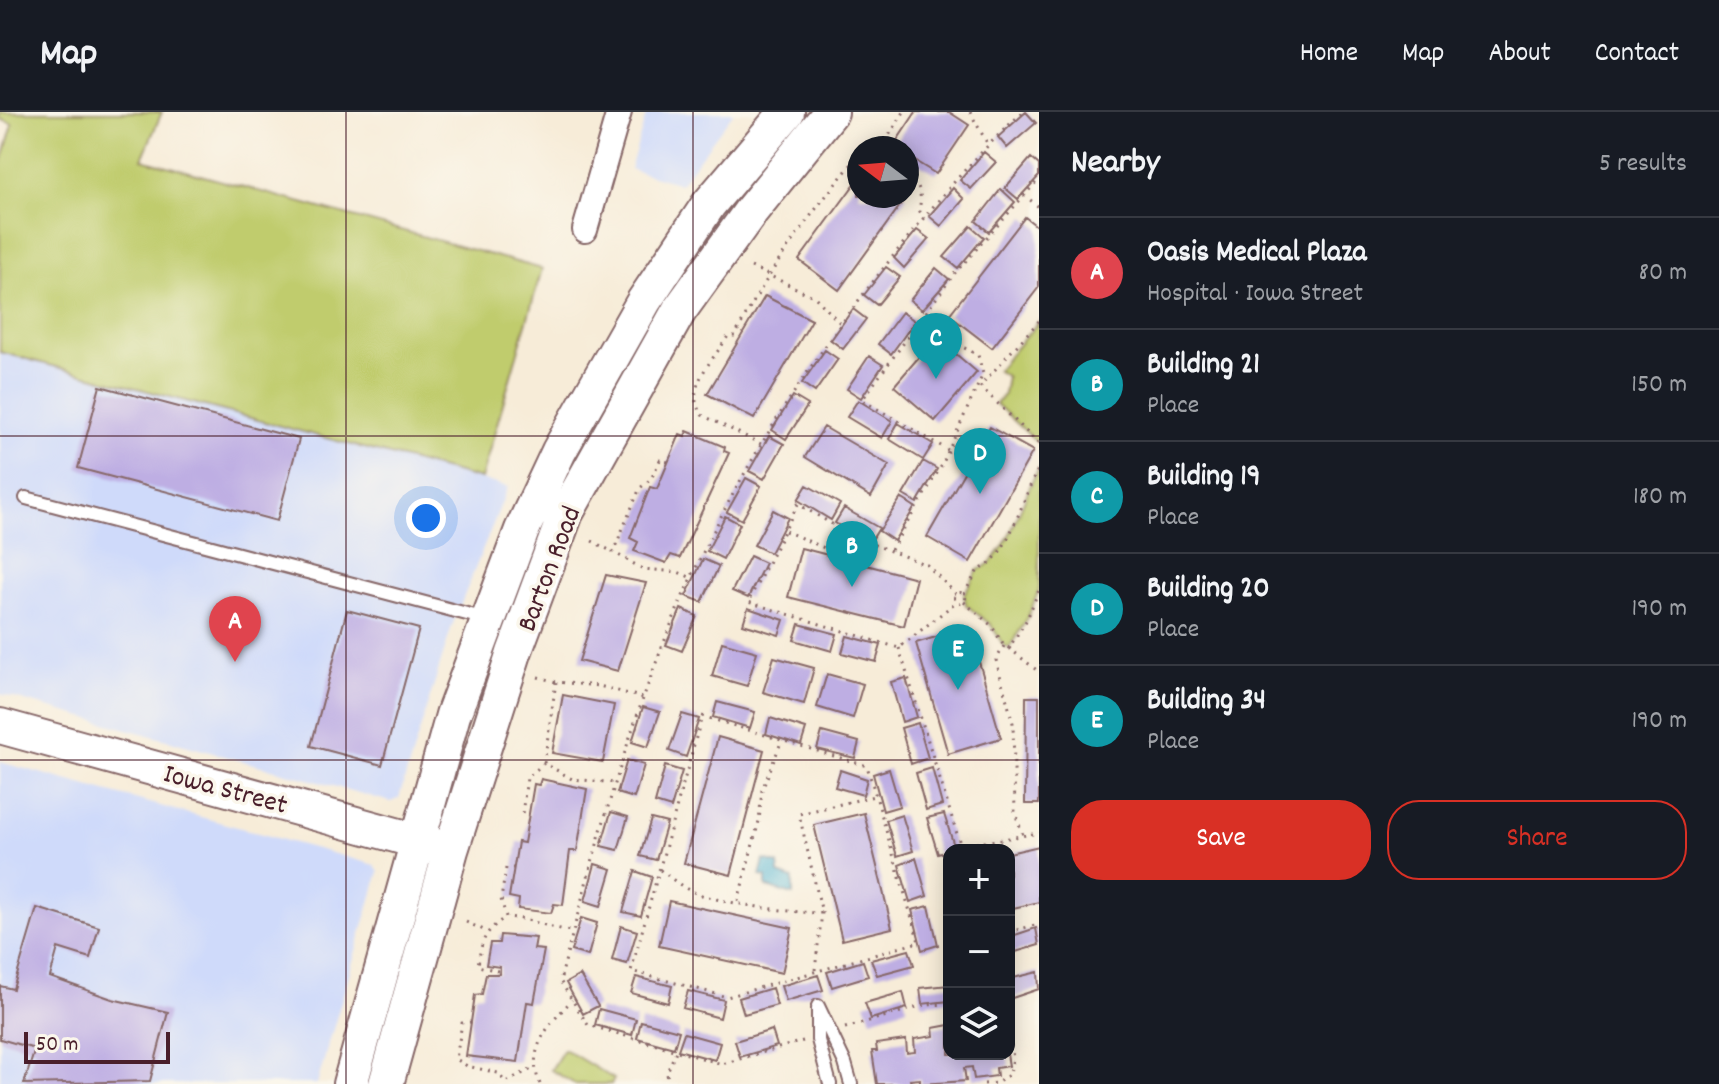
<!DOCTYPE html>
<meta charset="utf-8">
<style>
body{margin:0;font-family:Dekko,sans-serif;background:#242831;color:#f1f3f6}
.controls{position:absolute;right:24px;bottom:24px;display:grid;overflow:hidden;border-radius:16px;box-shadow:0 4px 20px #0003}
.controls button{width:72px;height:72px;display:grid;place-items:center;padding:0;border:0;border-bottom:2px solid #363941;background:#171b24;color:#f1f3f6;font:40px sans-serif}
.compass{position:absolute;left:847px;top:24px;width:72px;height:72px;border-radius:50%;background:#171b24;box-shadow:0 4px 20px #0003;rotate:286deg}
.scale{position:absolute;left:24px;bottom:20px;width:146px;box-sizing:border-box;padding-left:8px;border:4px solid #4a1f2b;border-top:0;font-size:22px;line-height:28px;white-space:nowrap;color:#4a1f2b;-webkit-text-stroke:6px #fbf7ec;paint-order:stroke}
.you{position:absolute;left:426px;top:406px;width:28px;height:28px;margin:-20px;border:6px solid #fff;border-radius:50%;background:#1a73e8;box-shadow:0 0 0 12px #1a73e833}
.badge{display:grid;place-items:center;width:52px;height:52px;border-radius:50%;background:#d93025;color:#fff;font-size:26px;font-weight:700}
.pin{position:absolute;translate:-50% -66px;filter:drop-shadow(0 2px 4px #0008)}
.pin::after{content:'';position:absolute;top:42px;width:28px;height:24px;background:inherit;clip-path:polygon(0 0,100% 0,50% 100%)}
.list{margin:0;padding:0;list-style:none}
h2{display:flex;justify-content:space-between;align-items:center;height:104px;margin:0;padding:0 32px;font-size:34px}
h2 small{font-size:26px;font-weight:400;color:#9ea1a6}
.list li{display:grid;grid-template-columns:52px 1fr auto;gap:24px;align-items:center;box-sizing:border-box;height:112px;padding:0 32px;border-top:2px solid #363941}
.list b{display:block;font-size:30px;white-space:nowrap}
.list p{margin:0;font-size:26px;white-space:nowrap;color:#9ea1a6}
.list em{font-size:26px;font-style:normal;color:#9ea1a6}
.actions{display:flex;gap:16px;padding:24px 32px}
.actions a{flex:1;padding:18px 0;border:2px solid #d93025;border-radius:32px;text-align:center;font-size:28px;color:#d93025}
.actions .main{background:#d93025;color:#fff}
.icon{flex:none;width:44px;height:44px;fill:none;stroke:currentColor;stroke-width:2;stroke-linecap:round;stroke-linejoin:round}
.map{position:relative;flex:none;width:1039px;height:972px;overflow:hidden}
header{display:flex;align-items:center;gap:48px;box-sizing:border-box;height:112px;padding:0 40px;background:#171b24;border-bottom:2px solid #363941}
header strong{font-size:38px}
nav{display:flex;gap:44px;margin-inline-start:auto;font-size:28px}
main{display:flex}
aside{flex:1;background:#171b24}
.map>svg:first-child{display:block}
.built{fill:#cfdafa}
.green{fill:#c0cc6d;stroke:#85764c;stroke-width:2}
.water{fill:#53b4d1;stroke:#4e6a7e;stroke-width:2}
.building{fill:#beaee3}
.lines{fill:none;stroke-linecap:round;stroke-linejoin:round}
.lane-casing{stroke:#876768;stroke-width:16}
.street-casing{stroke:#876768;stroke-width:28}
.secondary-casing{stroke:#876768;stroke-width:38}
.path{stroke:#876768;stroke-width:3;stroke-dasharray:2 6;stroke-linecap:butt}
.lane{stroke:#fff;stroke-width:12}
.street{stroke:#fff;stroke-width:24}
.secondary{stroke:#fff;stroke-width:34}
.grid{fill:none;stroke:#4a1f2b;stroke-width:2;stroke-opacity:0.55}
.labels{text-anchor:middle;stroke-width:7;stroke-linejoin:round;paint-order:stroke}
.street-label{font-size:28px;fill:#4a1f2b;stroke:#fbf7ec}
</style>
<header>
<strong>Map</strong>
<nav><a>Home</a><a>Map</a><a>About</a><a>Contact</a></nav>
</header>
<main>
<div class="map">
<svg width="1039" height="972" viewBox="0 0 1039 972">
<rect width="100%" height="100%" fill="#fbf7ec"/>
<filter id="ink" filterUnits="userSpaceOnUse"><feTurbulence type="fractalNoise" baseFrequency=".0125" numOctaves="2"/><feDisplacementMap in="SourceGraphic" scale="16" xChannelSelector="R" yChannelSelector="G"/><feConvolveMatrix kernelMatrix="1 2 1 2 8 2 1 2 1" color-interpolation-filters="sRGB"/></filter>
<filter id="wash" filterUnits="userSpaceOnUse"><feTurbulence type="fractalNoise" baseFrequency=".006" numOctaves="4" result="noise"/><feDisplacementMap in="SourceGraphic" scale="32" xChannelSelector="R" yChannelSelector="G"/><feGaussianBlur stdDeviation="1.8" result="paint"/><feColorMatrix in="noise" values="0 0 0 0 0 0 0 0 0 0 0 0 0 0 0 0 0 1.4 0 .05"/><feComposite in="paint" operator="in"/></filter>
<g filter="url(#wash)">
<rect width="100%" height="100%" fill="#f7ecd8"/>
<!-- built -->
<path class="built" d="M647,0H734L680,72L630,57Z
M0,240L508,375L452,514L399,686L391,690L0,582Z
M0,650L375,753L379,760L317,972H0Z"/>
<!-- green -->
<path class="green" d="M0,0H162L142,47L542,157L481,367L0,240V57L13,12L0,7Z
M1039,209V332L996,292L1004,282L1007,265L997,258Z
M1039,356V478L1027,507L1009,536L1004,534L991,513L966,493L964,482L978,458C1009,447 1022,384 1039,356Z
M564,937L614,967L611,972H575L551,958Z"/>
<!-- water -->
<path class="water" d="M764,748L778,752L779,762L793,767V783L766,775V765L760,764Z"/>
<g id="blocks">
<!-- building -->
<path class="building" d="M916,0H949L969,13L936,62L907,44V36H892Z
M1026,0L1036,11L1007,36L998,25Z
M984,40L996,50L971,77L960,68Z
M1031,46L1039,53V64L1018,87L1005,76Z
M859,66V84H907L839,178L799,148Z
M953,76L964,87L941,114L929,104Z
M1001,77L1015,90L989,120L976,109Z
M1025,105L1039,116V175L992,236L949,203Z
M971,114L984,125L958,156L944,145Z
M917,118L929,127L904,156L894,146Z
M886,155L900,165L877,193L864,183Z
M936,156L949,167L922,198L910,188Z
M765,184L812,208L754,307L707,282Z
M853,197L866,207L843,237L831,228Z
M902,200L915,209L891,242L878,232Z
M936,225L977,260L935,309L894,274Z
M825,238L838,247L815,280L802,271Z
M869,244L883,253L861,286L847,277Z
M100,274L299,327L277,409L78,356Z
M793,284L808,293L786,327L772,318Z
M858,288L892,309L882,326L847,305Z
M898,311L933,332L923,348L889,327Z
M824,315L889,353L871,385L805,345Z
M990,315L1033,339L970,450L927,425Z
M687,319L725,335L724,339L729,341L680,446L671,443L666,451L634,439L638,430L630,426L650,375L657,377L680,322L685,324Z
M769,324L784,332L764,367L749,359Z
M923,349L937,357L917,391L903,383Z
M746,366L761,374L742,408L727,400Z
M807,373L840,392L831,408L798,388Z
M901,386L915,395L894,429L879,419Z
M844,396L879,416L870,431L835,411Z
M773,398L788,406L770,441L754,433Z
M725,404L740,412L723,447L707,439Z
M801,436L916,466L904,514L788,485Z
M750,444L765,451L748,486L732,479Z
M703,447L719,454L702,490L686,484Z
M606,463L646,471L618,559L579,549Z
M748,496L784,508L779,523L743,512Z
M681,497L697,504L682,539L666,533Z
M347,498L419,517L382,653L311,634Z
M799,512L837,522L832,539L794,528Z
M969,515L1001,626L948,642L916,531Z
M847,524L881,533L876,550L842,541Z
M722,530L757,540L747,574L712,564Z
M774,545L814,556L804,592L763,580Z
M827,562L863,572L853,606L817,595Z
M906,566L917,605L902,610L891,570Z
M563,583L614,593L603,650L552,641Z
M1026,585H1039V692H1025Z
M717,590L755,600L750,616L713,605Z
M643,595L660,600L648,635L632,630Z
M682,602L699,607L686,645L669,639Z
M770,606L806,617L801,633L766,622Z
M918,611L928,646L911,652L901,616Z
M822,620L859,630L855,646L817,637Z
M718,625L764,638L731,763L684,751Z
M627,648L644,653L634,686L617,681Z
M665,654L682,659L671,696L655,691Z
M932,656L942,693L926,698L916,661Z
M889,657L900,694L883,699L873,662Z
M840,658L867,667L863,683L835,675Z
M541,667L587,677L577,739H570L563,793L554,792L551,801L518,797L519,787L509,785L518,730L524,731L534,672L539,673Z
M611,700L628,705L618,738L601,734Z
M864,701L892,816L842,828L814,713Z
M944,702L955,737L938,742L927,706Z
M902,703L913,739L897,744L886,708Z
M651,707L667,711L656,748L640,744Z
M1039,734V790L1009,797V741Z
M916,746L927,784L910,790L899,753Z
M595,752L612,757L601,794L585,789Z
M635,759L652,765L641,804L623,800Z
M669,789L792,816L782,861L659,834Z
M929,794L938,833L922,838L912,798Z
M37,796L99,815L90,846L58,836L50,865L112,887L168,900L150,969L24,972L35,937L0,927V874L13,877Z
M581,806L597,811L588,844L571,839Z
M621,814L637,819L627,852L612,848Z
M1036,816L1039,833L1009,842V825Z
M500,823L536,826L534,837L544,838L534,891L527,890L518,950L466,944L475,883L482,882L486,862H499L500,855L486,853L490,831H499Z
M909,838L914,853L877,863L871,848Z
M863,849L868,864L832,875L827,860Z
M1038,860L1039,877L1009,887V867Z
M580,863L598,894L583,902L566,871Z
M818,863L823,878L786,889L781,874Z
M636,865L672,874L668,891L631,881Z
M949,873V889L922,892L920,876Z
M772,876L777,893L744,902L739,886Z
M688,879L724,888L720,906L683,896Z
M903,880L907,896L871,907L865,891Z
M599,897L636,907L632,923L595,913Z
M641,909L679,919L674,936L637,926Z
M949,913V942H1007L1009,954L996,956L997,964L974,967L972,955L964,956L966,969L920,972V967L910,968L911,972H877L872,939H877L876,932L906,928L907,941L915,940L914,927L934,924L933,916Z
M772,918L777,934L740,945L735,929Z
M684,921L720,931L715,948L678,938Z"/>
</g>
</g>
<g filter="url(#ink)">
<use href="#blocks" fill-opacity="0" stroke="#876768" stroke-width="2"/>
<g class="lines">
<defs>
<path id="lane" d="M26,386L486,507
M818,894L845,951L851,972
M818,897V928L830,972"/>
<path id="street" d="M585,118L619,0"/>
<path id="secondary" d="M0,614L439,735
M350,972L453,603L522,418L559,339L644,189L709,92L787,0
M386,972L451,738L514,541L566,401L679,199L751,99L831,0"/>
</defs>
<!-- lane casing -->
<use href="#lane" class="lane-casing"/>
<!-- street casing -->
<use href="#street" class="street-casing"/>
<!-- secondary casing -->
<use href="#secondary" class="secondary-casing"/>
<!-- path -->
<path class="path" d="M970,0L987,31
M881,36L904,0
M907,64C921,71 922,85 919,98L924,106
M1024,83L1039,95
M751,155L815,185L840,211
M1039,209L980,274L1039,332
M761,332L702,303C682,276 714,248 728,224H735C767,161 806,107 851,53L859,49
M948,338L862,288L954,162L1039,67
M668,350L660,348L651,367L640,376L613,440L643,457L678,460L692,466
M785,419L836,441L848,436L854,426
M592,429L613,440
M891,438L942,353L983,262L978,243L949,228L922,205
M954.5 486a5.5 5.5 0 1 1 11 0a5.5 5.5 0 1 1-11 0Z
M956,482L927,453L854,425L798,392L748,490L899,536L956,490
M964,482L978,458C1009,448 1022,384 1039,356
M964,490L991,513L1004,534L1009,536L1027,507L1039,478
M1004,534L996,548L1013,611L1015,701L1023,723
M899,536L962,738
M1009,536L1039,560
M538,565L556,570
M702,604L867,654L919,830L727,885L631,859Z
M544,651L556,570L599,574L644,586
M529,703L522,702L527,666L544,651L572,667L616,671
M960,734L1039,721
M514,756H506L501,787L506,805C530,806 550,817 573,819
M660,758C670,765 680,774 691,779C717,791 793,801 822,801
M738,789L759,709L762,678L782,628
M466,810L486,819
M1009,820L1039,812
M815,858L822,801L799,702L878,683
M498,859L478,854C481,828 485,819 506,805
M471,910L462,911L456,947L467,954L498,961L505,970L534,956
M845,916L925,893L949,892
M803,929L722,952L588,913L560,869C596,732 633,595 691,466C743,352 812,246 890,148C931,96 973,45 1023,0
M540,972C525,938 549,912 572,888
M668,972L667,960L676,939
M984,972L997,971L1010,962L1013,946L1009,922"/>
<!-- lane -->
<use href="#lane" class="lane"/>
<!-- street -->
<use href="#street" class="street"/>
<!-- secondary -->
<use href="#secondary" class="secondary"/>
</g>
</g>
<!-- grid -->
<path class="grid" d="M346,0V972M693,0V972M0,324H1039M0,648H1039"/>
<g class="labels">
<!-- street labels -->
<g class="street-label">
<text transform="translate(547 456) rotate(-69)" y="10">Barton Road</text>
<text transform="translate(226 675) rotate(15)" y="10">Iowa Street</text>
</g>
</g>
</svg>
<div class="controls">
<button>+</button>
<button>−</button>
<button><svg class="icon" aria-label="layers" viewBox="0 0 24 24"><path d="M12 4l9 5-9 5-9-5zM3 14l9 5 9-5"/></svg></button>
</div>
<svg class="compass" viewBox="-18 -18 36 36"><path d="M0-13l5 13h-10z" fill="#e53935"/><path d="M0 13l5-13h-10z" fill="#9ea1a6"/></svg>
<div class="scale">50 m</div>
<div class="you"></div>
<div class="pin badge" style="left:235px;top:550px;background:#e0444e">A</div>
<div class="pin badge" style="left:852px;top:475px;background:#0f9aa8">B</div>
<div class="pin badge" style="left:936px;top:267px;background:#0f9aa8">C</div>
<div class="pin badge" style="left:980px;top:382px;background:#0f9aa8">D</div>
<div class="pin badge" style="left:958px;top:578px;background:#0f9aa8">E</div>
</div>
<aside>
<h2>Nearby<small>5 results</small></h2>
<ul class="list">
<li><span class="badge" style="background:#e0444e">A</span><div><b>Oasis Medical Plaza</b><p>Hospital · Iowa Street</p></div><em>80 m</em></li>
<li><span class="badge" style="background:#0f9aa8">B</span><div><b>Building 21</b><p>Place</p></div><em>150 m</em></li>
<li><span class="badge" style="background:#0f9aa8">C</span><div><b>Building 19</b><p>Place</p></div><em>180 m</em></li>
<li><span class="badge" style="background:#0f9aa8">D</span><div><b>Building 20</b><p>Place</p></div><em>190 m</em></li>
<li><span class="badge" style="background:#0f9aa8">E</span><div><b>Building 34</b><p>Place</p></div><em>190 m</em></li>
</ul>
<div class="actions"><a class="main">Save</a><a>Share</a></div>
</aside>
</main>
